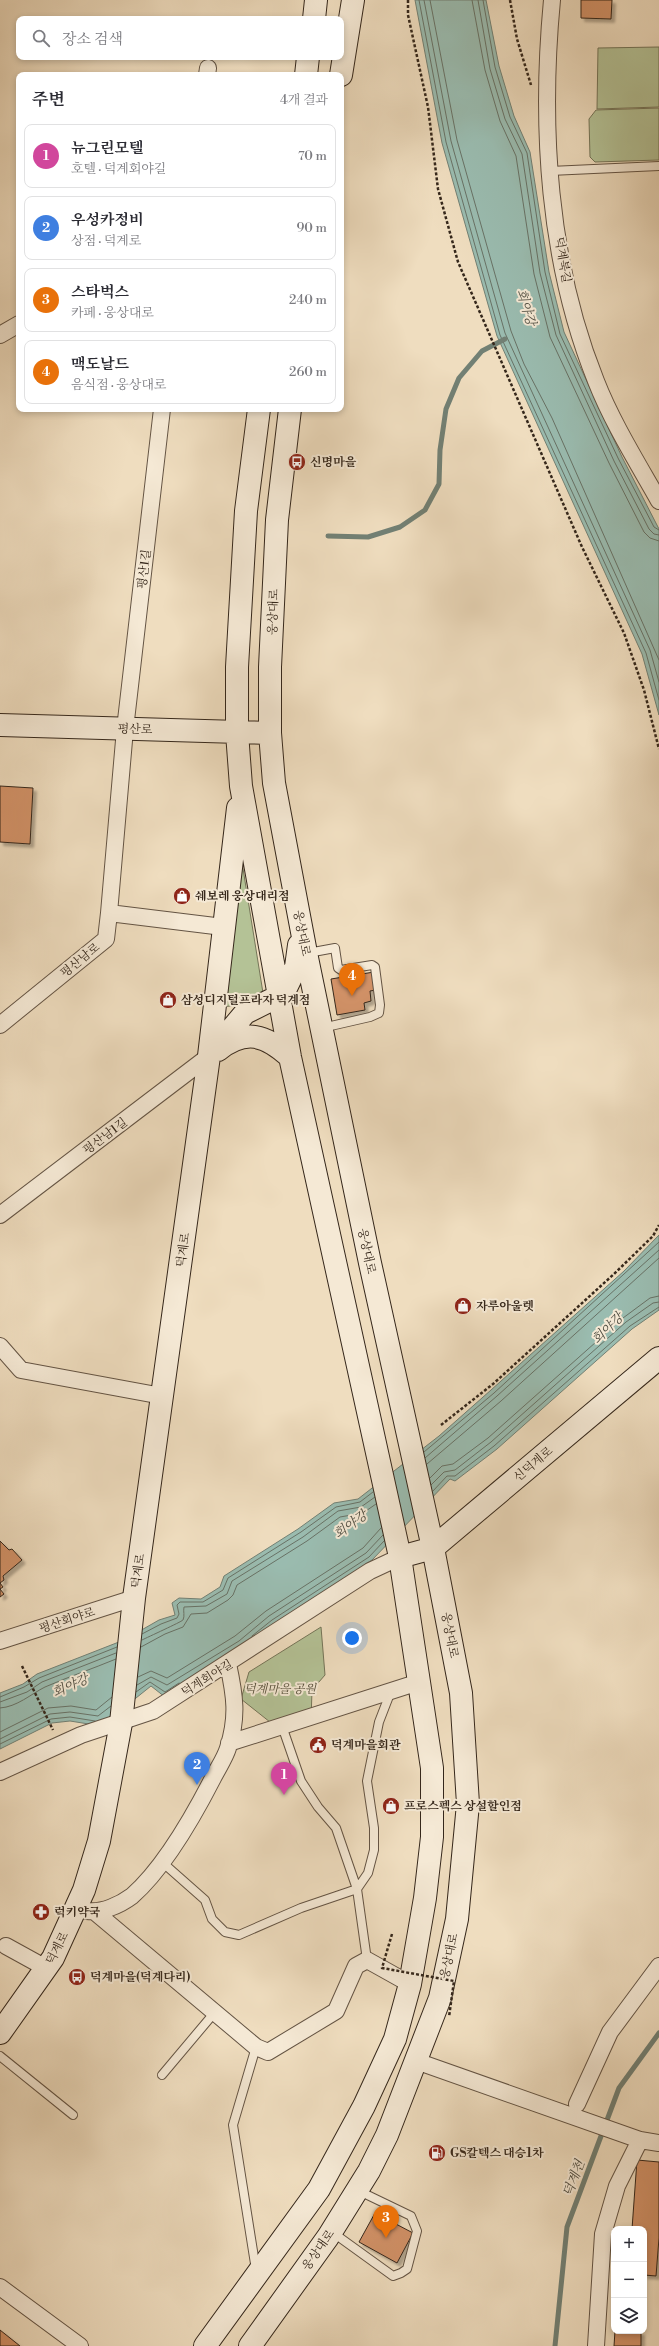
<!DOCTYPE html>
<html lang="ko">
<meta charset="utf-8">
<style>
body{margin:0;font-family:"Libre Bodoni","Noto Serif KR",serif;background:#f7f7f7;color:#2b2b33}
.controls{position:absolute;right:12px;bottom:12px;display:grid;overflow:hidden;border-radius:8px;box-shadow:0 2px 6px #0003}
.controls button{width:36px;height:36px;display:grid;place-items:center;padding:0;border:0;border-bottom:1px solid #e1e1e2;background:#fff;color:#2b2b33;font:20px sans-serif}
.you{position:absolute;left:352px;top:1638px;width:14px;height:14px;margin:-10px;border:3px solid #fff;border-radius:50%;background:#1a73e8;box-shadow:0 0 0 6px #1a73e833}
.badge{display:grid;place-items:center;width:26px;height:26px;border-radius:50%;background:#8f2418;color:#fff;font-size:13px;font-weight:700}
.pin{position:absolute;translate:-50% -33px;filter:drop-shadow(0 1px 2px #0008)}
.pin::after{content:'';position:absolute;top:21px;width:14px;height:12px;background:inherit;clip-path:polygon(0 0,100% 0,50% 100%)}
.list{margin:0;padding:0;list-style:none}
h2{display:flex;justify-content:space-between;align-items:center;height:52px;margin:0;padding:0 16px;font-size:17px}
h2 small{font-size:13px;font-weight:400;color:#7c7c81}
.list li{display:grid;grid-template-columns:26px 1fr auto;gap:12px;align-items:center;box-sizing:border-box;height:64px;margin:0 8px 8px;padding:0 8px;border:1px solid #e1e1e2;border-radius:8px}
.list b{display:block;font-size:15px;white-space:nowrap}
.list p{margin:0;font-size:13px;white-space:nowrap;color:#7c7c81}
.list em{font-size:13px;font-style:normal;color:#7c7c81}
.icon{flex:none;width:22px;height:22px;fill:none;stroke:currentColor;stroke-width:2;stroke-linecap:round;stroke-linejoin:round}
.map{position:relative;flex:none;width:659px;height:2346px;overflow:hidden}
.search{position:absolute;background:#fff;box-shadow:0 2px 6px #0003;left:16px;top:16px;width:328px;height:44px;display:flex;align-items:center;gap:10px;box-sizing:border-box;padding:0 14px;border-radius:8px;color:#7c7c81;font-size:15px}
.panel{position:absolute;background:#fff;box-shadow:0 2px 6px #0003;left:16px;top:72px;width:328px;height:340px;border-radius:8px}
.map>svg:first-child{display:block}
.green{fill:#b4c296;stroke:#747458}
.water{fill:#9abcb0;stroke:#728074}
.lines{fill:none;stroke-linecap:round;stroke-linejoin:round}
.shore{stroke:#687266;stroke-width:1}
.stream{stroke:#728074;stroke-width:5}
.building{fill:#d29268;stroke:#35271b;filter:url(#shadow)}
.lane-casing{stroke:#645444;stroke-width:10}
.street-casing{stroke:#645444;stroke-width:18}
.secondary-casing{stroke:#35271b;stroke-width:24}
.path{stroke:#35271b;stroke-width:2.5;stroke-dasharray:3 2;stroke-linecap:butt}
.lane{stroke:#f5e9d5;stroke-width:8}
.street{stroke:#f5e9d5;stroke-width:16}
.secondary{stroke:#f5e9d5;stroke-width:22}
.path-bridge{stroke:#35271b;stroke-width:2.5;stroke-dasharray:3 2;stroke-linecap:butt}
.labels{text-anchor:middle;stroke-width:4;stroke-linejoin:round;paint-order:stroke}
.street-label{font-size:12px;fill:#35271b;stroke:#f5e9d5}
.poi-label{font-size:12px;font-weight:bold;fill:#35271b;stroke:#f5e9d5;text-anchor:start}
.park-label{font-size:12px;font-style:italic;fill:#554e3a;stroke:#f5e9d5}
.water-label{font-size:13px;font-style:italic;fill:#4e4c40;stroke:#f5e9d5}
</style>
<div class="map">
<svg width="659" height="2346" viewBox="0 0 659 2346">
<defs>
<filter id="shadow"><feDropShadow dx="3.5" dy="3.5" stdDeviation="1" flood-color="#0004"/></filter>
</defs>
<rect width="100%" height="100%" fill="#efddbf"/>
<filter id="stains"><feTurbulence type="fractalNoise" baseFrequency=".005" numOctaves="4"/><feColorMatrix values="0 0 0 0 .2 0 0 0 0 .09 0 0 0 0 .02 0 0 0 .5 -.17"/></filter>
<radialGradient id="worn" r=".72"><stop offset=".6" stop-color="#630" stop-opacity="0"/><stop offset="1" stop-color="#630" stop-opacity=".3"/></radialGradient>
<!-- green -->
<path class="green" d="M659,47V107L597,109L598,48Z
M659,108V160L595,162L590,157L589,119L596,110Z
M240,850L263,993L241,1005L220,1007Z
M321,1627L325,1675L312,1690L311,1721L280,1730L241,1699L249,1672Z"/>
<!-- water -->
<path class="water" d="M415,0H486L499,66L514,116L530,152L549,272L564,332L622,457L659,529V715L642,654L497,336L442,143Z
M659,1235V1310L632,1329L497,1449L455,1481L450,1479L372,1560L165,1697L151,1686L101,1726L70,1721L52,1723L0,1749V1693L23,1684L37,1674L124,1640L159,1620L175,1615L172,1603L179,1598L201,1599L220,1587L224,1576L298,1529L334,1503L358,1499L439,1436L491,1390L624,1271Z"/>
<g class="lines">
<!-- shore -->
<path class="shore" d="M419,0L446,142L500,335L646,653L659,700
M424,0L451,141L505,333L650,650L659,682
M430,0L457,140L511,331L524,364L552,418L659,660
M472,0L485,70L500,121L516,156L534,274L550,337L609,463L644,532L650,538L659,541
M478,0L490,69L505,119L522,154L540,273L556,335L614,461L649,529L654,534L659,535
M483,0L495,67L510,117L527,153L545,272L560,334L618,458L654,527L659,530
M424,1452L494,1393L659,1242
M425,1458L497,1396L659,1250
M427,1464L501,1401L659,1258
M430,1478L442,1466L453,1464L488,1438L623,1318L650,1298L659,1296
M431,1485L444,1472L455,1470L491,1442L626,1322L653,1303L659,1302
M433,1491L447,1476H455L494,1446L630,1326L659,1307
M142,1634L161,1624L177,1618L179,1614L177,1605L180,1602H203L223,1590L228,1578L301,1532L336,1507L360,1502L373,1492
M252,1636L272,1620L369,1557L384,1541
M142,1640C148,1637 181,1622 183,1620C185,1616 183,1611 184,1607L206,1606L227,1594L232,1581L303,1537L338,1511L361,1507L375,1497
M141,1647L165,1634L183,1627L191,1614L207,1613L228,1600L233,1595L237,1585L307,1541L340,1517L363,1513L376,1504
M138,1677L151,1671L167,1678L235,1636L266,1611L363,1548L381,1528
M137,1685L151,1677L167,1685L239,1641L269,1616L366,1553L383,1535
M136,1692L150,1682L165,1692L179,1683
M0,1697L24,1687L39,1678L117,1647
M0,1702L27,1692L42,1682L116,1653
M0,1708C17,1707 31,1694 45,1687C68,1677 92,1669 116,1659
M0,1732L48,1708L71,1706L96,1710L112,1697
M0,1739L50,1714L70,1712L98,1716L111,1706
M0,1744L51,1719L70,1717L95,1721"/>
<!-- stream -->
<path class="stream" d="M328,536L368,537L400,527L425,510L439,484L440,450L446,409L459,378L482,351L505,339
M555,2346L567,2227L619,2088L659,2033"/>
</g>
<!-- building -->
<path class="building" d="M581,0H612L611,19L581,18Z
M0,786L33,788L30,844L0,842Z
M374,972L376,990L370,991L371,1001L364,1003L365,1010L337,1015L331,979Z
M0,1541L9,1550L12,1549L22,1560L3,1576L4,1580L0,1583L3,1587L0,1589L4,1594L0,1597Z
M637,2160L659,2162V2238L656,2276L644,2275V2229H632Z
M375,2213L413,2233L397,2263L359,2242Z
M0,2330L20,2346H0Z
M615,2331L641,2332V2346H614Z"/>
<g class="lines">
<defs>
<path id="lane" d="M550,171L659,166
M308,953L335,948L338,968L341,970L372,965L375,967L380,1005L379,1013L370,1017L322,1028
M282,1726L301,1781L318,1807L336,1828L357,1889L367,1960
M162,1862L205,1900L212,1919L225,1932L239,1935L301,1908L357,1889L368,1873L374,1850V1828L367,1781L379,1722L391,1691
M0,2056L73,2115
M162,2075L215,2012
M332,2232L393,2276L401,2273L407,2269L417,2231L411,2216L357,2190
M256,2270L233,2125L256,2047"/>
<path id="street" d="M552,0C540,126 548,262 596,381C612,422 637,462 659,501
M207,75L208,68
M0,335L19,324
M109,913L125,729L162,409
M0,1025L106,939L109,913L223,927
M0,1215L209,1056
M0,1346L21,1370L162,1396
M0,1641L134,1598
M229,1743L419,1682
M0,1772L81,1735L153,1711L370,1571L400,1557
M87,1911C102,1913 120,1905 132,1896C165,1867 193,1817 213,1778C218,1768 225,1758 228,1748C238,1717 235,1696 228,1664
M95,1912L256,2047L268,2052L336,2011L356,1966L367,1960L410,1984
M6,1946L46,1968
M416,2061L640,2140L659,2143
M577,2104L610,2032L659,1966
M0,2287L80,2346
M596,2346L603,2234L617,2186L640,2140"/>
<path id="secondary" d="M314,19L316,0
M306,75L308,57
M341,75L353,0
M0,725L270,733
M218,1050C246,1028 266,1035 290,1057
M209,1056L245,1013L273,999L286,988L296,967L299,945
M400,1557L433,1548L659,1358
M0,2033L53,1958L84,1890L99,1841L121,1723L134,1598L209,1056L238,808
M205,2346L319,2189L364,2106L395,2039L410,1984L425,1898L432,1837V1768L400,1557L290,1057L241,786L237,733V667L246,511L259,409
M250,2346L328,2237L369,2171L387,2135L440,1998L457,1919L468,1804L461,1693L433,1548L370,1263L306,953L274,783L270,733V667L277,520L290,409"/>
</defs>
<!-- lane casing -->
<use href="#lane" class="lane-casing"/>
<!-- street casing -->
<use href="#street" class="street-casing"/>
<!-- secondary casing -->
<use href="#secondary" class="secondary-casing"/>
<!-- path -->
<path class="path" d="M408,0V15L428,107L438,189L458,262L582,547L624,633L644,690L659,749
M510,0L517,39L531,85
M441,1425L493,1384L614,1274L653,1236L659,1225
M22,1666L53,1730"/>
<!-- lane -->
<use href="#lane" class="lane"/>
<!-- street -->
<use href="#street" class="street"/>
<!-- secondary -->
<use href="#secondary" class="secondary"/>
<!-- path-bridge -->
<path class="path-bridge" d="M392,1934L382,1968L454,1981L449,2017"/>
</g>
<!-- icons -->
<defs>
<symbol id="bus-disc" viewBox="-11 -11 22 22"><circle r="9.5" fill="#8f2418" stroke="#f5e9d5"/><path d="M-5-6H5V4H4V6H2V4H-2V6H-4V4H-5ZM-3.5-4V0h7V-4ZM-3.5 1.2v1.5H-2V1.2ZM2 1.2v1.5H3.5V1.2Z" fill="#fff"/></symbol>
<symbol id="shop-disc" viewBox="-11 -11 22 22"><circle r="9.5" fill="#8f2418" stroke="#f5e9d5"/><path d="M-5-2.5h2.3a2.7 3.5 0 0 1 5.4 0H5L5.5 6h-11ZM-1.5-2.5h3a1.5 2.3 0 0 0-3 0Z" fill="#fff"/></symbol>
<symbol id="civic-disc" viewBox="-11 -11 22 22"><circle r="9.5" fill="#8f2418" stroke="#f5e9d5"/><path d="M-.6-6.5H3V-4.5H.6V-3L4-1V1h2V6H-6V1h2V-1L-.6-3ZM-1.2 2.5V6h2.4V2.5Z" fill="#fff"/></symbol>
<symbol id="pharmacy-disc" viewBox="-11 -11 22 22"><circle r="9.5" fill="#8f2418" stroke="#f5e9d5"/><path d="M-2-6h4v4h4v4h-4v4h-4v-4h-4v-4h4Z" fill="#fff"/></symbol>
<symbol id="fuel-disc" viewBox="-11 -11 22 22"><circle r="9.5" fill="#8f2418" stroke="#f5e9d5"/><path d="M-5.5-6h7V0h2V4h1.3V-2.5L3-4.5l.8-.8L6-3V5H2.5V1h-1V6h-7ZM-4.2-4.7v3.2H.2V-4.7Z" fill="#fff"/></symbol>
</defs>
<g fill-rule="evenodd">
<use href="#bus-disc" x="287" y="452" width="20" height="20"/>
<use href="#shop-disc" x="172" y="886" width="20" height="20"/>
<use href="#shop-disc" x="158" y="990" width="20" height="20"/>
<use href="#shop-disc" x="453" y="1296" width="20" height="20"/>
<use href="#civic-disc" x="308" y="1735" width="20" height="20"/>
<use href="#shop-disc" x="381" y="1796" width="20" height="20"/>
<use href="#pharmacy-disc" x="31" y="1902" width="20" height="20"/>
<use href="#bus-disc" x="67" y="1967" width="20" height="20"/>
<use href="#fuel-disc" x="427" y="2143" width="20" height="20"/>
</g>
<g class="labels">
<!-- street labels -->
<g class="street-label">
<text transform="translate(563 260) rotate(80)" y="4">덕계북길</text>
<text transform="translate(144 569) rotate(-83)" y="4">평산1길</text>
<text transform="translate(273 612) rotate(-88)" y="4">웅상대로</text>
<text transform="translate(135 729) rotate(2)" y="4">평산로</text>
<text transform="translate(302 933) rotate(79)" y="4">웅상대로</text>
<text transform="translate(80 960) rotate(-39)" y="4">평산남로</text>
<text transform="translate(105 1136) rotate(-37)" y="4">평산남1길</text>
<text transform="translate(183 1250) rotate(-82)" y="4">덕계로</text>
<text transform="translate(367 1251) rotate(78)" y="4">웅상대로</text>
<text transform="translate(533 1464) rotate(-40)" y="4">신덕계로</text>
<text transform="translate(138 1571) rotate(-82)" y="4">덕계로</text>
<text transform="translate(67 1620) rotate(-18)" y="4">평산회야로</text>
<text transform="translate(450 1635) rotate(79)" y="4">웅상대로</text>
<text transform="translate(207 1678) rotate(-32)" y="4">덕계회야길</text>
<text transform="translate(57 1948) rotate(-63)" y="4">덕계로</text>
<text transform="translate(449 1956) rotate(-78)" y="4">웅상대로</text>
<text transform="translate(318 2250) rotate(-55)" y="4">웅상대로</text>
</g>
<!-- poi labels -->
<g class="poi-label">
<text x="310" y="466">신명마을</text>
<text x="195" y="900">쉐보레 웅상대리점</text>
<text x="181" y="1004">삼성디지털프라자 덕계점</text>
<text x="476" y="1310">자루아울렛</text>
<text x="331" y="1749">덕계마을회관</text>
<text x="404" y="1810">프로스펙스 상설할인점</text>
<text x="54" y="1916">럭키약국</text>
<text x="90" y="1981">덕계마을(덕계다리)</text>
<text x="450" y="2157">GS칼텍스 대승1차</text>
</g>
<!-- park labels -->
<g class="park-label">
<text x="280" y="1693">덕계마을 공원</text>
</g>
<!-- water labels -->
<g class="water-label">
<text transform="translate(527 307) rotate(73)" y="5">회야강</text>
<text transform="translate(607 1328) rotate(-45)" y="5">회야강</text>
<text transform="translate(350 1524) rotate(-36)" y="5">회야강</text>
<text transform="translate(70 1685) rotate(-24)" y="5">회야강</text>
<text transform="translate(573 2178) rotate(-69)" y="5">덕계천</text>
</g>
</g>
<rect width="100%" height="100%" filter="url(#stains)"/>
<rect width="100%" height="100%" fill="url(#worn)"/>
</svg>
<div class="controls">
<button>+</button>
<button>−</button>
<button><svg class="icon" aria-label="layers" viewBox="0 0 24 24"><path d="M12 4l9 5-9 5-9-5zM3 14l9 5 9-5"/></svg></button>
</div>
<div class="you"></div>
<div class="pin badge" style="left:284px;top:1795px;background:#d1479c">1</div>
<div class="pin badge" style="left:197px;top:1785px;background:#3f7fe0">2</div>
<div class="pin badge" style="left:386px;top:2238px;background:#e8710a">3</div>
<div class="pin badge" style="left:352px;top:996px;background:#e8710a">4</div>
<div class="search"><svg class="icon" aria-label="search" viewBox="0 0 24 24"><circle cx="10" cy="10" r="6"/><path d="M15 15l6 6"/></svg>장소 검색</div>
<section class="panel">
<h2>주변<small>4개 결과</small></h2>
<ul class="list">
<li><span class="badge" style="background:#d1479c">1</span><div><b>뉴그린모텔</b><p>호텔 · 덕계회야길</p></div><em>70 m</em></li>
<li><span class="badge" style="background:#3f7fe0">2</span><div><b>우성카정비</b><p>상점 · 덕계로</p></div><em>90 m</em></li>
<li><span class="badge" style="background:#e8710a">3</span><div><b>스타벅스</b><p>카페 · 웅상대로</p></div><em>240 m</em></li>
<li><span class="badge" style="background:#e8710a">4</span><div><b>맥도날드</b><p>음식점 · 웅상대로</p></div><em>260 m</em></li>
</ul>
</section>
</div>
